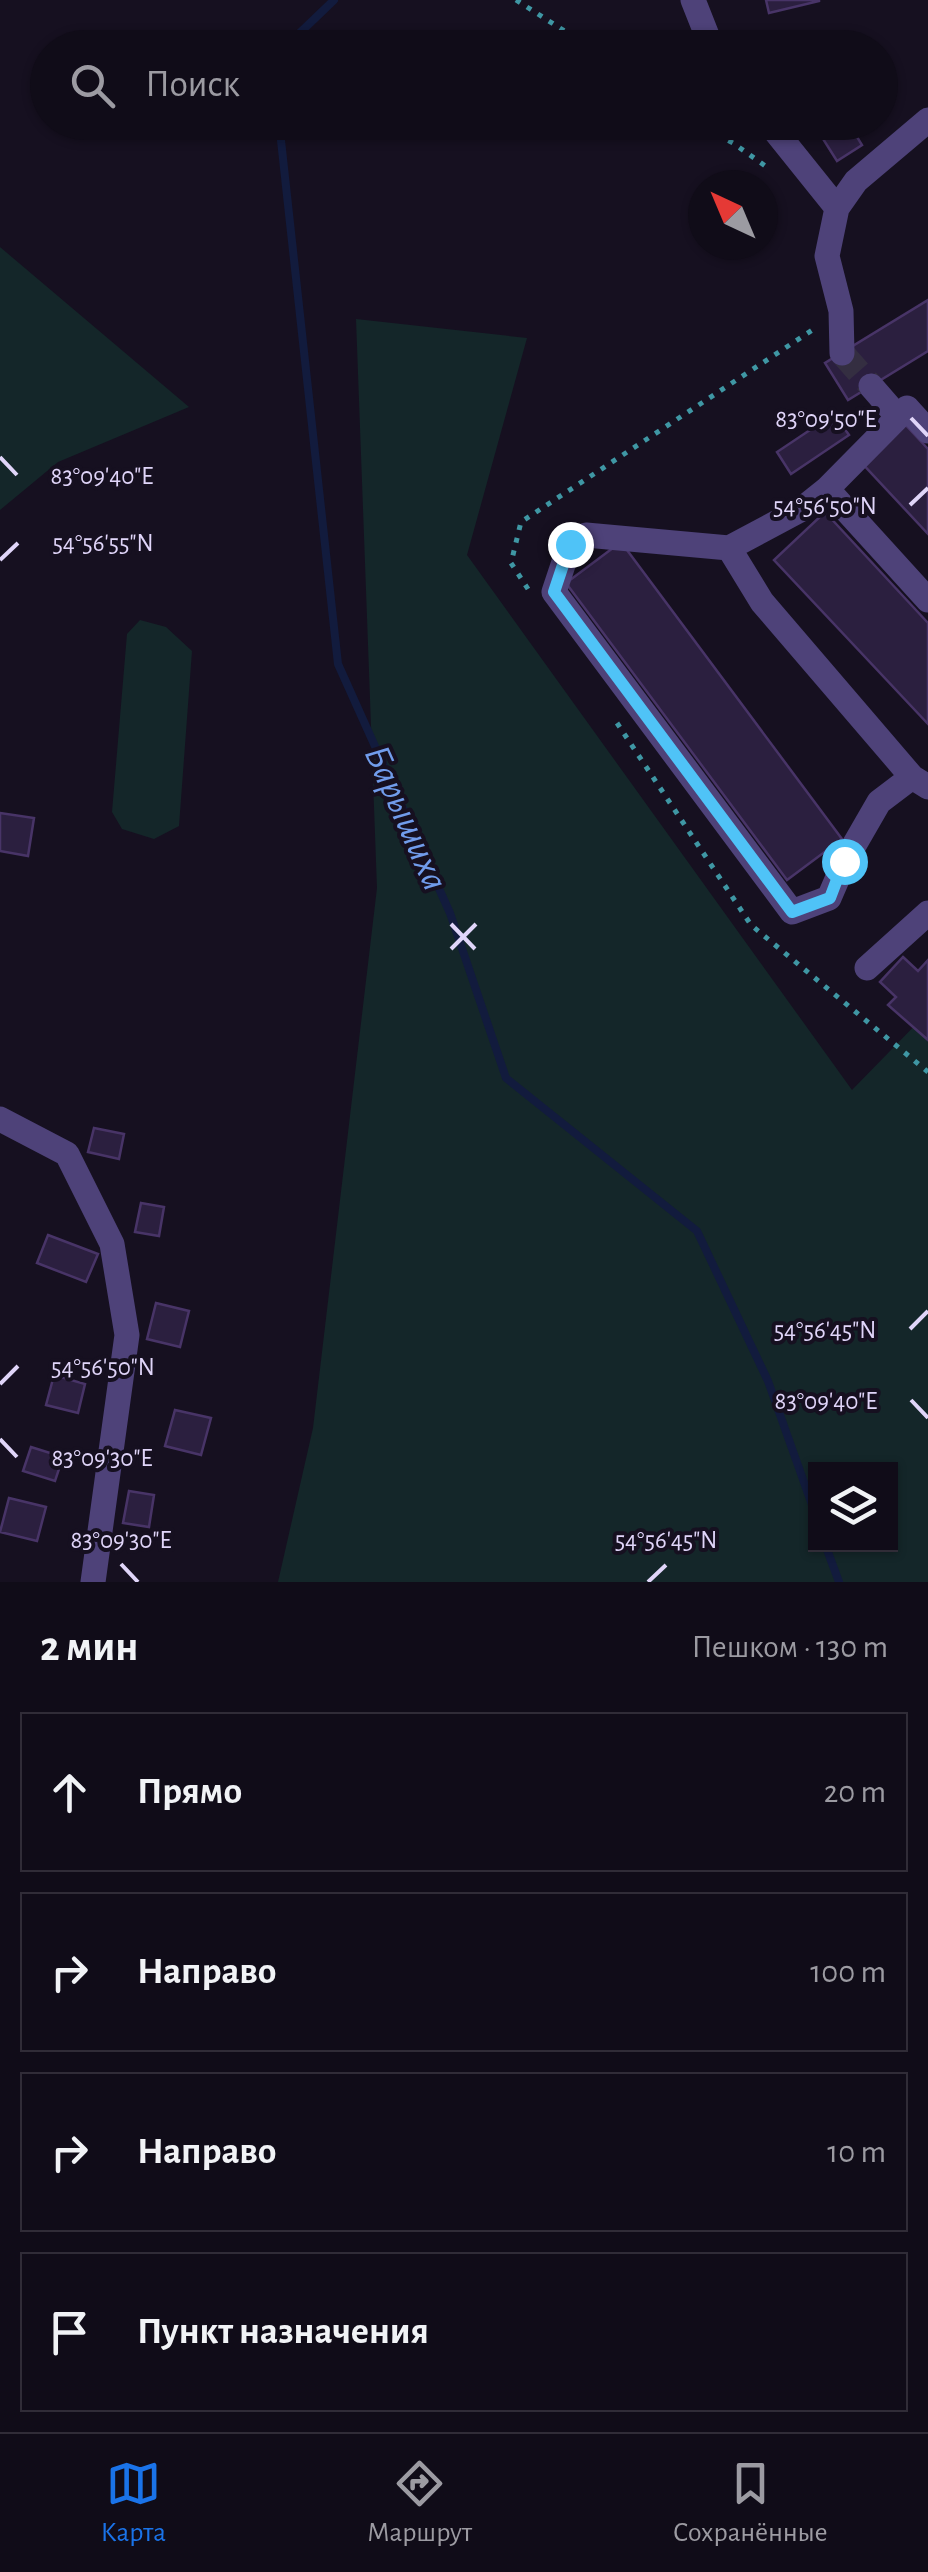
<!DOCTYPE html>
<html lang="ru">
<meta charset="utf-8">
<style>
body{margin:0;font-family:"Alegreya Sans",sans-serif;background:#1e1a25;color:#f1f3f6}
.controls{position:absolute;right:30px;bottom:30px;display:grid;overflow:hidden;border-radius:0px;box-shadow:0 2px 8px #0004}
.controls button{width:90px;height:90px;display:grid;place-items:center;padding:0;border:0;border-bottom:2px solid #302c37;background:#100c18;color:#f1f3f6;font:50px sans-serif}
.compass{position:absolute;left:688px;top:170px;width:90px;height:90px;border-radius:50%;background:#100c18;box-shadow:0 2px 8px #0004;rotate:316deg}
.stop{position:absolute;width:30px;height:30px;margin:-22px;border:8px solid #4fc3f7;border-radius:50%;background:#fff}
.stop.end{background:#4fc3f7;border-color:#fff;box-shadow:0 2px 10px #0008}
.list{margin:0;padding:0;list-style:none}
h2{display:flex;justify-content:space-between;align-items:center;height:130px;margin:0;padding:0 40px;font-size:42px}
h2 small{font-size:32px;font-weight:400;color:#9c9ba2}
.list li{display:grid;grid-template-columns:65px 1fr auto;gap:30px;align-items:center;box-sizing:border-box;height:160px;margin:0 20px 20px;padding:0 20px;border:2px solid #302c37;border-radius:0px}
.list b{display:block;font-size:38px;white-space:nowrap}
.list em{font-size:32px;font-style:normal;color:#9c9ba2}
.icon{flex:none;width:55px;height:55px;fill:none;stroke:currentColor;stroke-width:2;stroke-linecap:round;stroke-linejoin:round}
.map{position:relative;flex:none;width:928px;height:1582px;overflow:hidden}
.search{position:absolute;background:#100c18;box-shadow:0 2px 8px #0004;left:30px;right:30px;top:30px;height:110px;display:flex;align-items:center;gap:25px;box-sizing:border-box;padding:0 35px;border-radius:55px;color:#9c9ba2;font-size:38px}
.sheet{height:850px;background:#100c18}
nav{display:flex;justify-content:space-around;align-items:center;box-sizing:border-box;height:140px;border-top:2px solid #302c37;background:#100c18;font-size:28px;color:#9c9ba2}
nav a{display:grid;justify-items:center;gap:5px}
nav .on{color:#1a73e8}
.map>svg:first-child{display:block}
.green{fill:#142629;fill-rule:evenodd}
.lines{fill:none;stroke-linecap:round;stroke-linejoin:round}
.stream{stroke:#121b3d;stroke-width:8}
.building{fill:#2b1f3f;stroke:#483467;stroke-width:2.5}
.minor-tunnel{stroke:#342e41;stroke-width:25;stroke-dasharray:25 12;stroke-linecap:butt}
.path{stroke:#3f97a4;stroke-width:5;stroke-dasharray:5 8;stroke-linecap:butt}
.minor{stroke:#4e4279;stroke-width:25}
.route{stroke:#4fc3f7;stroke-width:12}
.ticks{fill:none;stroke:#e0d5f9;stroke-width:4}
.labels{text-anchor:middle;stroke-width:8;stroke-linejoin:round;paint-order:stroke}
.water-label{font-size:38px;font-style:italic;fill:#719ceb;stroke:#161020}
.ticks-label{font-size:25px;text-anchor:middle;fill:#e0d5f9;stroke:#161020;stroke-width:8;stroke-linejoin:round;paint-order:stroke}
</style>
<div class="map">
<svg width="928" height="1582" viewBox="0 0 928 1582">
<rect width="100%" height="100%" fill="#161020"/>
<!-- green -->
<path class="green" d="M0,247L189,407L58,462L0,510Z
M356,319L527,338L467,555L852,1090L928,1012V1582H278L313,1428L377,888ZM816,1470H890V1544H816Z
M140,620L166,627L192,651L179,826L154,839L122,829L112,812L127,634Z"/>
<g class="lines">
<!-- stream -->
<path class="stream" d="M284,48L334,0
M279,122L338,664L450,913L506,1078L697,1231L768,1381L816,1516
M825,1544L839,1582"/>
</g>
<!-- building -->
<path class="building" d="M766,0H819V1L769,13Z
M832,122H848L862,145L837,161L818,131Z
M928,300V351L848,400L825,363Z
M834,414L849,435L791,474L777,452Z
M901,420L928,449V534L859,460Z
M825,512L928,623V724L774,560Z
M621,542L842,839L787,880L566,583Z
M0,813L34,818L28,856L0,851Z
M903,957L918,971L928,960V1040L888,1005L896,997L880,982Z
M94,1128L124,1134L119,1159L88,1152Z
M141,1203L164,1207L159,1236L135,1232Z
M48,1235L98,1254L86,1282L37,1263Z
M156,1303L189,1311L180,1347L147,1339Z
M54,1375L85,1384L78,1413L46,1405Z
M175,1410L211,1418L201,1455L165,1446Z
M31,1447L63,1457L55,1481L23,1471Z
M129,1491L154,1495L149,1527L123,1523Z
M9,1498L46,1507L37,1541L0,1532Z"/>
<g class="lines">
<!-- minor-tunnel -->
<path class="minor-tunnel" d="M842,353L871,386"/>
<!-- path -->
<path class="path" d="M516,0L591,48
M694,122L733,143L771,170
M528,589L511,563L521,522L817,327
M617,723L751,925L928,1072"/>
<!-- minor -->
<path class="minor" d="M693,0L712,48
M768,122L837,208
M842,353L841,311L827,256L837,208L856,181L928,120
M871,386L898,417
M827,489L928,600
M729,548L762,602L912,777L928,787
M912,777L879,802L845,861L829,898L792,912L554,592L570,544L586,535L729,548L802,509L827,489L907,408L928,431
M867,968L928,913
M0,1119L67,1154L112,1244L127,1335L93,1582"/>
</g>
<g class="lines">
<!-- route -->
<path class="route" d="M570,544L554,592L792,912L830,898L844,861"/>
</g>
<!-- ticks -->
<path class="ticks" d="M911,418L928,436M0,457L17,475M910,505L928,488M0,560L18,543M451,924L475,949M451,949L476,924M910,1329L928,1311M0,1384L18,1366M911,1400L928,1418M0,1439L17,1457M121,1564L138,1582M648,1582L666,1565"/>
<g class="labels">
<!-- water labels -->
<g class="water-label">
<text transform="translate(407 817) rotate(66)" y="13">Барышиха</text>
</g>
</g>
<g class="ticks-label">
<text x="826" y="427">83°09'50"E</text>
<text x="102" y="484">83°09'40"E</text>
<text x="825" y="514">54°56'50"N</text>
<text x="103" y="551">54°56'55"N</text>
<text x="825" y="1338">54°56'45"N</text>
<text x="103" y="1375">54°56'50"N</text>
<text x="826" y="1409">83°09'40"E</text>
<text x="102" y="1466">83°09'30"E</text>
<text x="121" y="1548">83°09'30"E</text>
<text x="666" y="1548">54°56'45"N</text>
</g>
</svg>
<div class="controls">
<button><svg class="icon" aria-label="layers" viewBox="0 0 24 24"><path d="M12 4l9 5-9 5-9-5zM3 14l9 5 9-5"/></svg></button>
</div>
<svg class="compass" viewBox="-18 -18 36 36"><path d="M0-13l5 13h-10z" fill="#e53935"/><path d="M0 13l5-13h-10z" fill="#9c9ba2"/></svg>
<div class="stop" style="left:844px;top:861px"></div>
<div class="stop end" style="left:570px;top:544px"></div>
<div class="search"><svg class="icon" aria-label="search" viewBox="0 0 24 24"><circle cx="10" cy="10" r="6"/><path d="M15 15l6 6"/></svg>Поиск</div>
</div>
<section class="sheet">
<h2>2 мин<small>Пешком · 130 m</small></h2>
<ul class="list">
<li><svg class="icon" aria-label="ahead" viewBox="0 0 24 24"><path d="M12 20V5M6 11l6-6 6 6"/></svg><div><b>Прямо</b></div><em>20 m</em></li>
<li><svg class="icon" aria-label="right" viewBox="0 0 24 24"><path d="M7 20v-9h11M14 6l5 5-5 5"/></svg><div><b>Направо</b></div><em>100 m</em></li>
<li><svg class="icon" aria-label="right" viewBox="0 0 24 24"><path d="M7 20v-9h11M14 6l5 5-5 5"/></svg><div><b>Направо</b></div><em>10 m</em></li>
<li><svg class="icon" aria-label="arrive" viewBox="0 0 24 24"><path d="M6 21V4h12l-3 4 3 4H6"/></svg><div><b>Пункт назначения</b></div></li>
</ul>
</section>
<nav>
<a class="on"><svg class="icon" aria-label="map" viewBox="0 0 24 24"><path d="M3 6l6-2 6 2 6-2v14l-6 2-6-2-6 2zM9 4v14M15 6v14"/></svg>Карта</a>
<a><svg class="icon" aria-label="directions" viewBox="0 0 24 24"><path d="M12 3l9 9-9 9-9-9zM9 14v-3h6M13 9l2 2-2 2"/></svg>Маршрут</a>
<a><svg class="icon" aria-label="saved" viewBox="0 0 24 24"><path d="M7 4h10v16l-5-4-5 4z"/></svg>Сохранённые</a>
</nav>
